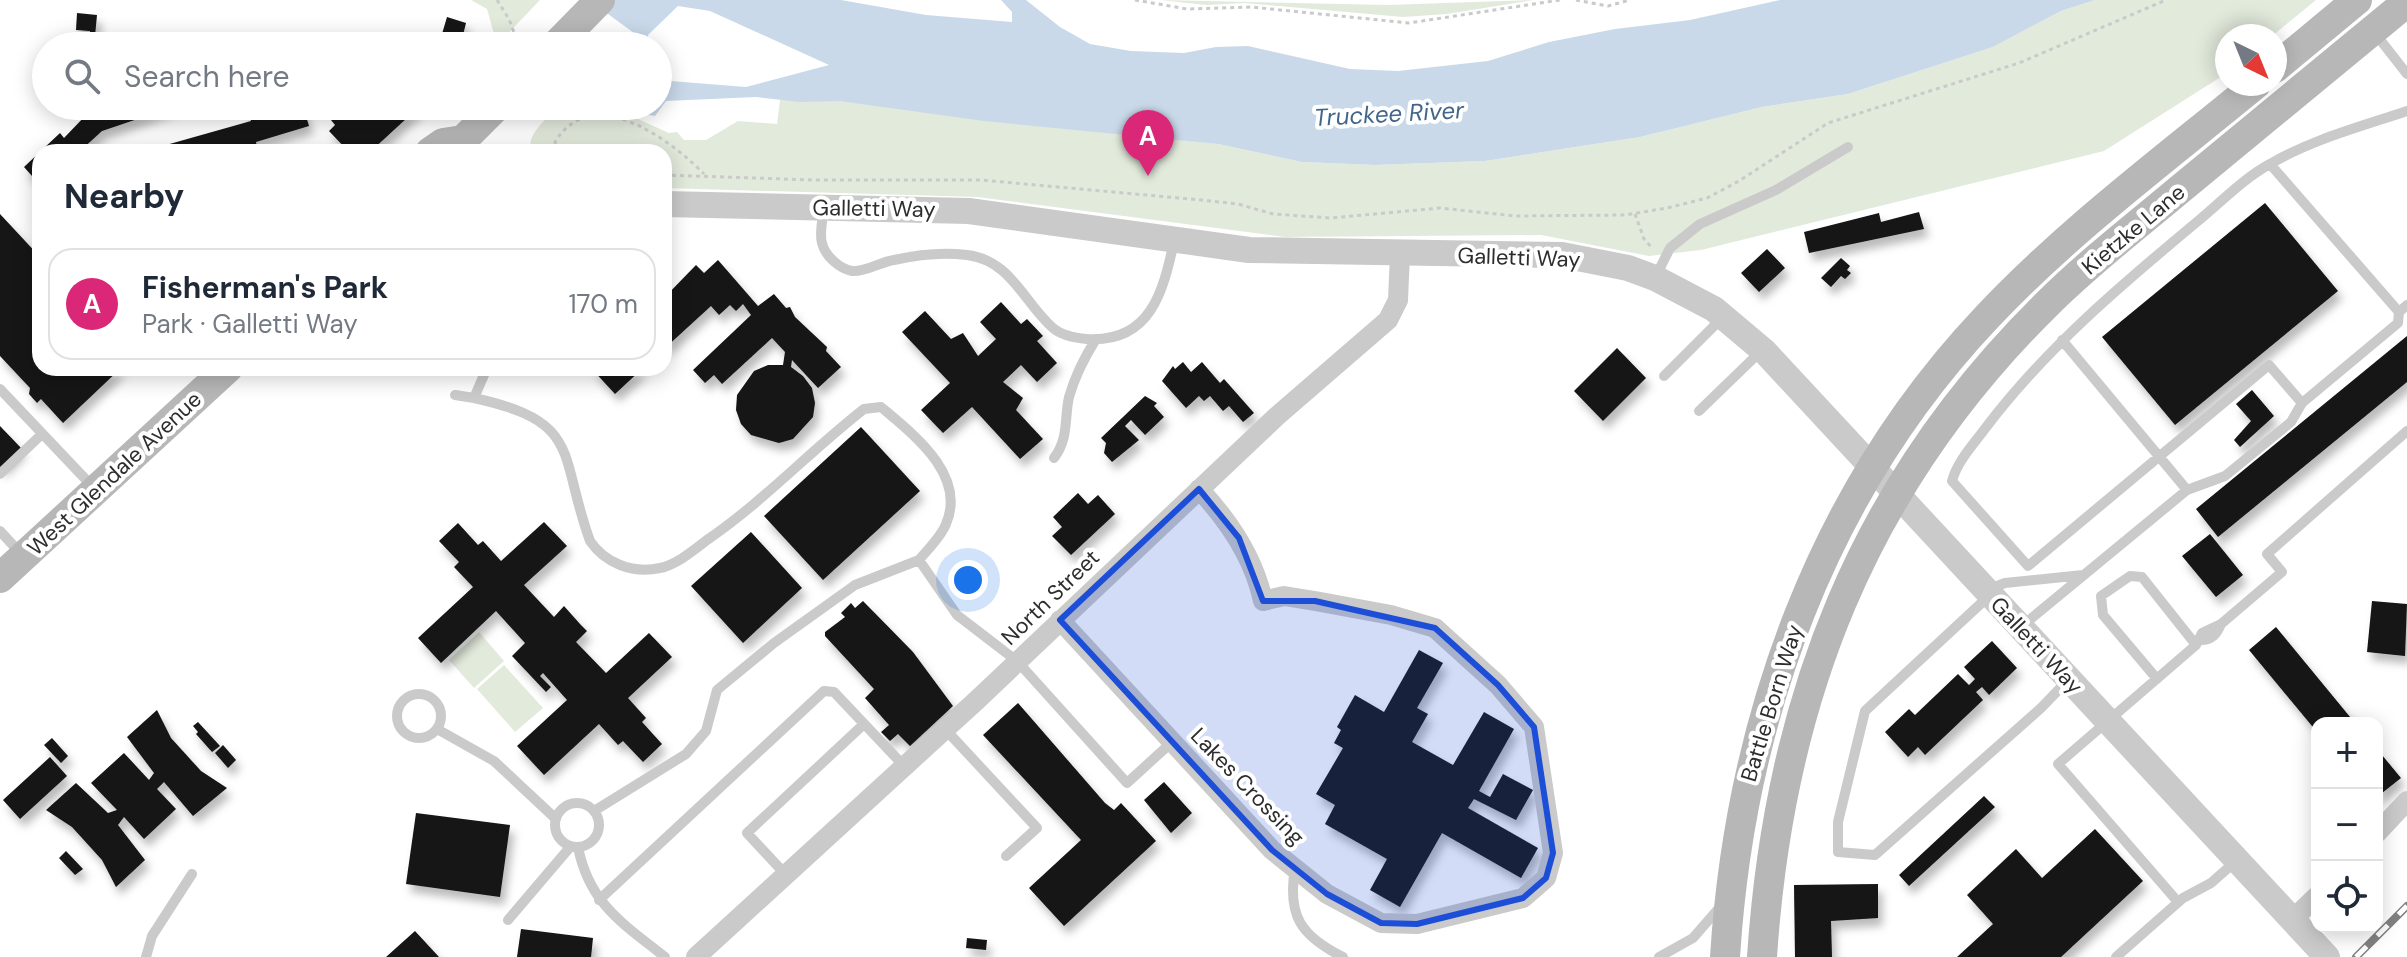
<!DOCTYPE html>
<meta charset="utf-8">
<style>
body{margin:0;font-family:"DM Sans",sans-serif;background:#f6f6f7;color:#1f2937}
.controls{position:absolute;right:24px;bottom:24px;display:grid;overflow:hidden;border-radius:16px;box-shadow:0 4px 20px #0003}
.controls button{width:72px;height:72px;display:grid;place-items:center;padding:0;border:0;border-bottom:2px solid #e0e1e3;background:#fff;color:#1f2937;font:40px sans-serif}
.compass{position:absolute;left:2215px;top:24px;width:72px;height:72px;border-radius:50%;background:#fff;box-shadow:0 4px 20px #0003;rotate:137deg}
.you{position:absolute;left:968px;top:580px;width:28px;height:28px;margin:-20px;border:6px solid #fff;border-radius:50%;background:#1a73e8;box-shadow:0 0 0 12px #1a73e833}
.badge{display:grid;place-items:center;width:52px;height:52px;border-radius:50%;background:#db2777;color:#fff;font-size:26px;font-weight:700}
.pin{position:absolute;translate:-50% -66px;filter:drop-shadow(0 2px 4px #0008)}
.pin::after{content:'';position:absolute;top:42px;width:28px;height:24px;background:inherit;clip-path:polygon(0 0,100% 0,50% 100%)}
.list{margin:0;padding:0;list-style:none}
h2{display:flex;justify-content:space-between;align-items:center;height:104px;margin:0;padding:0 32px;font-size:34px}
h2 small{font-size:26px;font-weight:400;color:#747a83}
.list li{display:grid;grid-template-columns:52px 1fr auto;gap:24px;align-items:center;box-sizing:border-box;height:112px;margin:0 16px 16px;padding:0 16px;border:2px solid #e0e1e3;border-radius:24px}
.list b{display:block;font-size:30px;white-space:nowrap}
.list p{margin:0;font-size:26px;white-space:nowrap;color:#747a83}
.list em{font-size:26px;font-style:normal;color:#747a83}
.icon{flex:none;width:44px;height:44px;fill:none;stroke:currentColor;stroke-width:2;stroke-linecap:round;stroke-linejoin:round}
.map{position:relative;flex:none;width:2407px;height:957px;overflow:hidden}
.search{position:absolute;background:#fff;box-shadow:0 4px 20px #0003;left:32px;top:32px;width:640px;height:88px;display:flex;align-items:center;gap:20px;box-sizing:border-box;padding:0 28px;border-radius:44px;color:#747a83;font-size:30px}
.panel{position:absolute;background:#fff;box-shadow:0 4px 20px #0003;left:32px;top:144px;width:640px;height:232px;border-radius:24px}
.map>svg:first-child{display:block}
.green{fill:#e2eadc}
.water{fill:#c9d9e9}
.building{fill:#141414;filter:url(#shadow)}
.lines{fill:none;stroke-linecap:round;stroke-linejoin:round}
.path{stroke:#cacaca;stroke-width:3;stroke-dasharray:4 4;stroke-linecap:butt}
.service{stroke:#cacaca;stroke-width:10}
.minor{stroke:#cacaca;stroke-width:20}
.tertiary{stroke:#cacaca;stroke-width:26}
.secondary{stroke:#b7b7b7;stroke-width:30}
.rail-casing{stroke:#828282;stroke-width:8}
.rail{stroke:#fff;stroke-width:5;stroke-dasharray:15;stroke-linecap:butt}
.marked{fill:#1d4ed8;fill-opacity:0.2;stroke:#1d4ed8;stroke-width:6;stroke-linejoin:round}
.labels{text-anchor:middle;stroke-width:8;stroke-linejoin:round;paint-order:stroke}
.street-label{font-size:22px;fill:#2d2d2d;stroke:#fff}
.water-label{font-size:24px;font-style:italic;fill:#41668a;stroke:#fff}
</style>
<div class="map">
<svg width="2407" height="957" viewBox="0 0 2407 957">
<defs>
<filter id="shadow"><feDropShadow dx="4.5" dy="8" stdDeviation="4" flood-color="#0004"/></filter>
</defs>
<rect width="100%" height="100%" fill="#fff"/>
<!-- green -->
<path class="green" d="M471,0H540L497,45L487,9Z
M1161,0L1388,5L1533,0L1447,14L1403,17L1245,3L1206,5Z
M2095,0H2316L2272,36H2227V73L2104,151L1701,250L1649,256L1541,235L1285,237L977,197L664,188V152H531C526,133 547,119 559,106H633L631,116L669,133L677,132L684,140H706L738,121L777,124L780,100L839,101L1218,144L1302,162L1375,165L1485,161L1640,137L1762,107L1848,94L1993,47L2061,11Z
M479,632L504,661L474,688L449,660Z
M504,665L543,708L515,732L477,689Z"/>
<!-- water -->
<path class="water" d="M589,0H841L926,15L1012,22V12L1001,0H1026L1060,27L1090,44L1131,51L1184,53L1216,47L1248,46L1350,69L1398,71L1488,61L1549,42L1615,29L1690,20L1780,0H2095L2061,11L1993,47L1848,94L1762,107L1640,137L1485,161L1375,165L1302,162L1218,144L984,121L839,101L799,102L756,97L666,101L655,116L638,113L640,106H658V80L746,87L829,65L710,11L678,6L648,35L650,46H640L638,36Z"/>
<!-- building -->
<path class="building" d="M77,13L97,15L95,36L90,35V31L76,30Z
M447,17L466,23L462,39L442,34Z
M112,106L173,107L102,131L79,152H40V185L24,167L60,133L64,138L87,114Z
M246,106H303L309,126L256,142L258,152H160L159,147L251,121Z
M338,106H420L370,152H349L329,131L335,125L331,120L340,112Z
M2265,203L2338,291L2175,425L2102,337Z
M1919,212L1924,229L1809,253L1804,232L1879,213L1881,222Z
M0,214L40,257V368H121L63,423L41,399L37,403L29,394L30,388L0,356Z
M1767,249L1785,268L1759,292L1741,273Z
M1841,258L1850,266L1847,270L1851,273L1845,279L1841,276L1831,287L1821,278Z
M718,260L758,306L774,294L786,308L790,307L795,317L827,347L826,351L841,367L818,388L792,360L791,367L803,376L812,388L815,403L813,417L793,439L779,443L751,435L741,424L736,410L737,395L754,371L768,365H783L785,352L772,338L722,384L714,375L705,383L693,370L751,315L743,304L736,311L730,305L719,315L711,306L664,349V298L696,265L704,273Z
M1001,302L1021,324L1027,319L1043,336L1037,341L1057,363L1037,382L1021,365L1003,382L1023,398L1016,410L1043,439L1020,459L972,407L943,433L921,410L950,383L902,332L925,311L951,339L963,333L978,356L996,339L980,322Z
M2407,336V382L2218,537L2196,509Z
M1617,348L1646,378L1603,421L1574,391Z
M1183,362L1191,372L1202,362L1220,383L1224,379L1254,413L1243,422L1229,406L1223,411L1210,396L1204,401L1199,396L1186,408L1162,381L1173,366L1175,369Z
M591,368H643L615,394Z
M2252,390L2274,416L2240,447L2234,440L2251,421L2236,404Z
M1145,396L1157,403L1154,406L1164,417L1145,435L1131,420L1125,426L1139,440L1112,462L1104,453L1106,443L1101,438Z
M0,426L22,449L0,471Z
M861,427L920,491L823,580L764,516Z
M1078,493L1088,504L1098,495L1115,514L1071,555L1052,536L1062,527L1053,517Z
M544,522L567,546L524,585L554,617L564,606L580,624L587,631L576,642L606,673L649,633L672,657L628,698L646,718L642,722L662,744L643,762L623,741L618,745L599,724L544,775L517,746L567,700L543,673L540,676L551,687L546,692L512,656L525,643L496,611L441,663L418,638L473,587L454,567L459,562L439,541L458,523L478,545L483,541L501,561Z
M751,532L802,588L743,643L691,586Z
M2210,534L2243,575L2216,597L2182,556Z
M863,601L913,652L953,706L910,746L898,734L890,741L881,732L889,725L865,698L874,689L825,636V632L845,617L841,613L851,603L855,608Z
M2372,601L2407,604L2405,656L2367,652Z
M2276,627L2355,723H2317V732L2249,650Z
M1992,641L2017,668L1989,695L1982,687L1976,692L1983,700L1925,755L1918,747L1908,757L1885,732L1909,709L1915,715L1958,674L1969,685L1975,679L1964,667Z
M1419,650L1443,663L1417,708L1428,714L1412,742L1453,765L1484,712L1514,729L1479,791L1490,797L1503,774L1533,790L1516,820L1474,799L1468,808L1538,848L1521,878L1442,833L1400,907L1370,890L1387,859L1325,824L1335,805L1316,794L1343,748L1334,743L1341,730L1337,727L1355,695L1384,712Z
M1018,703L1105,803L1114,810L1121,803L1156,841L1064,926L1029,888L1081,840L983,735Z
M157,710L171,738L201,771L227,788L193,816L164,782L157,789L176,809L144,839L124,817L118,825L145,860L116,887L102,860L72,827L46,810L76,783L108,813L117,810L91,783L124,753L149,780L154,773L127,737Z
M198,722L220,746L212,752L196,734L198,732L193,726Z
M52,738L68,756L61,763L44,745Z
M223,745L236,760L228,768L215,753Z
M2377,749L2401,778L2377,797Z
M50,757L67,776L20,819L3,800Z
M1164,782L1192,813L1171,833L1144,800Z
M1984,796L1995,807L1909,886L1899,875Z
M416,813L510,825L500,897L406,884Z
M2095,829L2143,881L2061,957H1957L1993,924L1967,895L2016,849L2042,878Z
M66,851L83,869L75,875L59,858Z
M1878,884V918L1831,921L1832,957H1795L1794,885Z
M521,929L593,938L591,957H517Z
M415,931L439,957H386Z
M967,938L987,940L986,950L966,948Z"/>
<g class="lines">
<!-- path -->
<path class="path" d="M497,0L509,19L519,46
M1135,0L1187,9L1251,7L1409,23L1560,0
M1576,0L1608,6L1630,0
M623,120L626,106
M557,152L555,142C592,81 671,140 704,174
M664,175L814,180H981L1201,200L1238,204L1273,214L1331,218L1440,208L1515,216L1625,215L1667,208L1707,198L1739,181L1828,123L2019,63L2166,0
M1635,214L1644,239L1653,249"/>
<!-- service -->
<path class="service" d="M2374,32L2407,74
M2270,164L2399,312
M824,207C823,218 819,233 822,243C825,256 840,269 852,271C866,272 880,262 894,260C916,255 944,252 967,255C1011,260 1024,303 1053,328C1062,336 1076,338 1087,339C1151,343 1163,291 1174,242
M1656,276L1670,248L1700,224L1776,190L1848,147
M2062,340L2187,490
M487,368L474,398C583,422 558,453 590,541C605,563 632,574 660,568C676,565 694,550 707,540C764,501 810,451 864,409L881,407C914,435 967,475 946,524C941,537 928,549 919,560L957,615L1017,661L1127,783L1172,742
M1664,376L1722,318
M0,389L92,486
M455,395L474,398
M2302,403L2269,365L2028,566L1952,481C1957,462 1972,446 1984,430C2045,349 2121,285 2198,221C2221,202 2244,178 2270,164C2313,139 2360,127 2407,111
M1699,411L1761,351
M1054,458C1069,438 1064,420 1069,397C1075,376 1084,358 1096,339
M0,474L42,434
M0,531L22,555
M1987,590L2005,583L2083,575
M1989,596L1865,711L1838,822V852L1875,855L2041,708L2069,679
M2221,624L2282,572L2267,554L2407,431
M2022,626L2187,490L2225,476L2291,422L2302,403L2398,323L2399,312L2407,305
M2157,679L2103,615L2101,596L2130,576L2142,577L2196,645
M397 716a22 22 0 1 1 44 0a22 22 0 1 1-44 0Z
M437,729L494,761L556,819
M945,729L1037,828L1006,856
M555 825a22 22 0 1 1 44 0a22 22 0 1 1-44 0Z
M594,811L686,754L706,731L717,690L774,643L855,585L919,560
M578,847C589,903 622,923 665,957
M1295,868C1287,916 1301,936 1343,957
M786,875L747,833L864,724
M599,900L824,691L834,692L904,766
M2178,902L2058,764L2196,645L2202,633L2221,624C2217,634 2212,640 2201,640
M508,920L571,846
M146,957L152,936L192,874
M1659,957L1693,938L1720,907
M2116,957L2183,898L2211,883L2236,861"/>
<!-- minor -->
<path class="minor" d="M1060,620L1272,850L1327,894L1381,923L1417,924L1523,898L1546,878L1553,853L1534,727L1498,685L1435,628L1391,615L1315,601L1284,596L1263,601C1254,558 1229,521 1199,489
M2377,833L2407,801
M2293,919L2317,896
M696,957L977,700L1277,416L1388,320L1398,300L1400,254"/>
<!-- tertiary -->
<path class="tertiary" d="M664,204L969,211L1249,250L1562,255L1628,268L1655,278L1714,309L1765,352L2327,957"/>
<!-- secondary -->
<path class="secondary" d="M555,46L600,0
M2275,68L2357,0
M430,152L443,143L463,140L497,106
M0,578L228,368
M1725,957C1740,720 1822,491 1987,317C2068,231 2165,159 2256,84
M1762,957C1779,701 1862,486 2047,304C2088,263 2135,227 2179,190C2255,128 2331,65 2407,2"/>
<defs>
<path id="rail" d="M2356,957L2407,906"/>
</defs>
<!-- rail casing -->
<use href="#rail" class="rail-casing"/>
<!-- rail -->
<use href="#rail" class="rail"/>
</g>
<!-- marked area -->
<path class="marked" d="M1199,489L1239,538L1263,601H1315L1435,628L1498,685L1534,727L1553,853L1546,878L1523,898L1417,924L1381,923L1327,894L1272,850L1060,620Z"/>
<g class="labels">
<!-- street labels -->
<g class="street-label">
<text transform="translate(874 208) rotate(1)" y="8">Galletti Way</text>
<text transform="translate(2133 229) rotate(-40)" y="8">Kietzke Lane</text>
<text transform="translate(1519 257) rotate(2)" y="8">Galletti Way</text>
<text transform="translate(114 473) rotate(-43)" y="8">West Glendale Avenue</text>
<text transform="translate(1050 597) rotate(-44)" y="8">North Street</text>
<text transform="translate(2037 645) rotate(47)" y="8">Galletti Way</text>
<text transform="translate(1771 703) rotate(-73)" y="8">Battle Born Way</text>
<text transform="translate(1248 786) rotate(46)" y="8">Lakes Crossing</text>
</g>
<!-- water labels -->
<g class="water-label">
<text transform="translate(1389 114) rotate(-3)" y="8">Truckee River</text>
</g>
</g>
</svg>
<div class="controls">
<button>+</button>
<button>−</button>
<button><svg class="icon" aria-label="locate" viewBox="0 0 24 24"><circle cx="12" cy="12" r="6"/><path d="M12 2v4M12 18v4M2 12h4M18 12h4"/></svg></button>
</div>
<svg class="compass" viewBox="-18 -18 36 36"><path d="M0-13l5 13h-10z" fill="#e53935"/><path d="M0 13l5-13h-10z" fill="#747a83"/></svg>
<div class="you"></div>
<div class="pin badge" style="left:1148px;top:176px">A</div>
<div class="search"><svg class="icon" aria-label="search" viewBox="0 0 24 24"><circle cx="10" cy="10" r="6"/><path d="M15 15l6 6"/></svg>Search here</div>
<section class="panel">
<h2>Nearby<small></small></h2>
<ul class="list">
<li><span class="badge">A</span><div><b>Fisherman's Park</b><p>Park · Galletti Way</p></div><em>170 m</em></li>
</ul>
</section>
</div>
